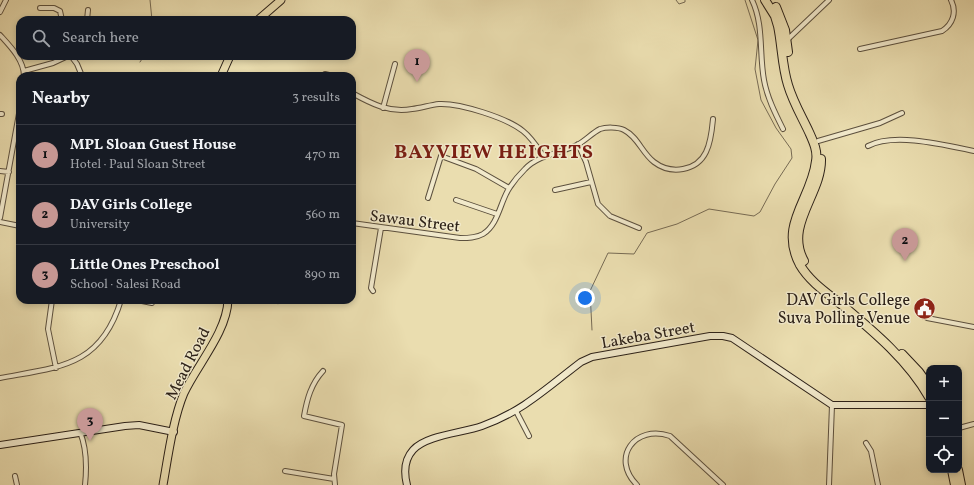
<!DOCTYPE html>
<meta charset="utf-8">
<style>
body{margin:0;font-family:Vollkorn,serif;background:#20242c;color:#f1f3f6}
.controls{position:absolute;right:12px;bottom:12px;display:grid;overflow:hidden;border-radius:8px;box-shadow:0 2px 6px #0003}
.controls button{width:36px;height:36px;display:grid;place-items:center;padding:0;border:0;border-bottom:1px solid #363941;background:#171b24;color:#f1f3f6;font:20px sans-serif}
.you{position:absolute;left:585px;top:298px;width:14px;height:14px;margin:-10px;border:3px solid #fff;border-radius:50%;background:#1a73e8;box-shadow:0 0 0 6px #1a73e833}
.badge{display:grid;place-items:center;width:26px;height:26px;border-radius:50%;background:#c59692;color:#111;font-size:13px;font-weight:700}
.pin{position:absolute;translate:-50% -33px;filter:drop-shadow(0 1px 2px #0008)}
.pin::after{content:'';position:absolute;top:21px;width:14px;height:12px;background:inherit;clip-path:polygon(0 0,100% 0,50% 100%)}
.list{margin:0;padding:0;list-style:none}
h2{display:flex;justify-content:space-between;align-items:center;height:52px;margin:0;padding:0 16px;font-size:17px}
h2 small{font-size:13px;font-weight:400;color:#9ea1a6}
.list li{display:grid;grid-template-columns:26px 1fr auto;gap:12px;align-items:center;box-sizing:border-box;height:60px;padding:0 16px;border-top:1px solid #363941}
.list b{display:block;font-size:15px;white-space:nowrap}
.list p{margin:0;font-size:13px;white-space:nowrap;color:#9ea1a6}
.list em{font-size:13px;font-style:normal;color:#9ea1a6}
.icon{flex:none;width:22px;height:22px;fill:none;stroke:currentColor;stroke-width:2;stroke-linecap:round;stroke-linejoin:round}
.map{position:relative;flex:none;width:974px;height:485px;overflow:hidden}
.search{position:absolute;background:#171b24;box-shadow:0 2px 6px #0003;left:16px;top:16px;width:340px;height:44px;display:flex;align-items:center;gap:10px;box-sizing:border-box;padding:0 14px;border-radius:12px;color:#9ea1a6;font-size:15px}
.panel{position:absolute;background:#171b24;box-shadow:0 2px 6px #0003;left:16px;top:72px;width:340px;height:232px;border-radius:12px}
.map>svg:first-child{display:block}
.lines{fill:none;stroke-linecap:round;stroke-linejoin:round}
.stream{stroke:#776b54;stroke-width:1}
.street-casing{stroke:#5c503e;stroke-width:6}
.secondary-casing{stroke:#2c2118;stroke-width:8}
.primary-casing{stroke:#2c2118;stroke-width:9}
.highway-casing{stroke:#2c2118;stroke-width:10}
.street{stroke:#f1e9cb;stroke-width:4}
.secondary{stroke:#f1e9cb;stroke-width:6}
.primary{stroke:#eaddaf;stroke-width:7}
.highway{stroke:#eaddaf;stroke-width:8}
.labels{text-anchor:middle;stroke-width:3;stroke-linejoin:round;paint-order:stroke}
.street-label{font-size:16px;fill:#2c2118;stroke:#f1e9cb}
.poi-label{font-size:16px;fill:#2c2118;stroke:#f1e9cb;text-anchor:end}
.district-label{font-size:20px;font-weight:bold;letter-spacing:1px;fill:#7a1f14;stroke:#f1e9cb}
</style>
<div class="map">
<svg width="974" height="485" viewBox="0 0 974 485">
<rect width="100%" height="100%" fill="#eaddaf"/>
<filter id="stains"><feTurbulence type="fractalNoise" baseFrequency=".005" numOctaves="4"/><feColorMatrix values="0 0 0 0 .2 0 0 0 0 .09 0 0 0 0 .02 0 0 0 .5 -.17"/></filter>
<radialGradient id="worn" r=".72"><stop offset=".6" stop-color="#630" stop-opacity="0"/><stop offset="1" stop-color="#630" stop-opacity=".3"/></radialGradient>
<g class="lines">
<!-- stream -->
<path class="stream" d="M150,0L152,20
M676,0L679,4L685,2V0
M140,62L144,56
M592,330L590,291L608,253L634,254L647,233L677,224L709,209L754,216L760,212L775,184L792,158L791,149L776,128L761,100L755,69L758,40L745,0"/>
<defs>
<path id="street" d="M752,0C764,25 759,53 764,80C767,97 775,113 783,129
M40,8H54L60,11L62,20
M0,12L6,0
M87,20L88,10
M0,35C10,46 24,60 24,76
M787,40L829,0
M860,49L942,31C953,24 957,12 951,0
M71,56L77,64L82,76
M24,71L53,63L68,56
M325,74L333,76
M352,93C372,104 389,113 412,109C421,108 430,105 439,104C460,103 507,118 523,131C532,138 538,148 544,157
M383,108L395,64
M0,114H2
M818,141L880,123L902,113
M578,144L586,162L598,204L610,216L639,228
M868,146C894,132 945,145 974,151
M0,171L9,172
M555,190L591,182
M428,198L441,156L476,169L509,188
M456,200L497,214
M0,218L20,108
M0,222L20,226
M352,223L460,238C468,238 476,238 483,234C499,224 500,201 510,187C514,181 520,174 525,169C538,155 561,153 577,145C585,141 592,133 600,129C606,127 618,127 624,130C638,137 642,153 654,162C671,175 697,171 706,152C711,142 712,130 713,119
M373,291L371,288L381,228
M52,300L48,329L56,368
M137,300L152,303
M278,301L279,300
M927,318L974,327
M323,371C311,384 307,399 304,416L342,425L334,474L335,485
M0,378C59,367 101,367 121,300
M516,411L529,436
M959,428L974,424
M80,432C87,449 87,466 85,485
M866,443L871,451L878,485
M285,471L334,479
M15,476L17,485
M637,485C610,458 635,424 670,436L723,485
M829,485L832,405"/>
<path id="secondary" d="M0,445L125,426L139,425L174,432
M407,485C404,473 404,460 413,450C426,435 463,433 482,426C522,412 548,387 581,362L592,357L710,336H723L732,338L832,405H929"/>
<path id="primary" d="M258,20L281,0
M221,76L230,56
M163,485C168,457 173,419 184,393C197,365 227,332 228,300"/>
<path id="highway" d="M765,0L775,16L778,26C782,45 782,66 788,85C793,102 802,117 809,132C813,141 818,151 816,161C812,199 778,224 800,265C810,282 827,293 842,305C873,331 908,360 929,397
M776,7L785,30L788,52
M804,261C784,225 822,194 821,159
M902,354L919,372L929,386
M952,470L955,485
M958,470L961,485"/>
</defs>
<!-- street casing -->
<use href="#street" class="street-casing"/>
<!-- secondary casing -->
<use href="#secondary" class="secondary-casing"/>
<!-- primary casing -->
<use href="#primary" class="primary-casing"/>
<!-- highway casing -->
<use href="#highway" class="highway-casing"/>
<!-- street -->
<use href="#street" class="street"/>
<!-- secondary -->
<use href="#secondary" class="secondary"/>
<!-- primary -->
<use href="#primary" class="primary"/>
<!-- highway -->
<use href="#highway" class="highway"/>
</g>
<!-- icons -->
<defs>
<symbol id="civic-disc" viewBox="-11 -11 22 22"><circle r="9.5" fill="#8f2418" stroke="#f1e9cb"/><path d="M-.6-6.5H3V-4.5H.6V-3L4-1V1h2V6H-6V1h2V-1L-.6-3ZM-1.2 2.5V6h2.4V2.5Z" fill="#fff"/></symbol>
</defs>
<g fill-rule="evenodd">
<use href="#civic-disc" x="912" y="296" width="25" height="25"/>
</g>
<g class="labels">
<!-- street labels -->
<g class="street-label">
<text transform="translate(415 220) rotate(7)" y="6">Sawau Street</text>
<text transform="translate(648 334) rotate(-10)" y="6">Lakeba Street</text>
<text transform="translate(187 363) rotate(-63)" y="6">Mead Road</text>
</g>
<!-- poi labels -->
<g class="poi-label">
<text x="910" y="305">DAV Girls College<tspan x="910" dy="18">Suva Polling Venue</tspan></text>
</g>
<!-- district labels -->
<g class="district-label">
<text x="494" y="158">BAYVIEW HEIGHTS</text>
</g>
</g>
<rect width="100%" height="100%" filter="url(#stains)"/>
<rect width="100%" height="100%" fill="url(#worn)"/>
</svg>
<div class="controls">
<button>+</button>
<button>−</button>
<button><svg class="icon" aria-label="locate" viewBox="0 0 24 24"><circle cx="12" cy="12" r="6"/><path d="M12 2v4M12 18v4M2 12h4M18 12h4"/></svg></button>
</div>
<div class="you"></div>
<div class="pin badge" style="left:417px;top:82px">1</div>
<div class="pin badge" style="left:905px;top:261px">2</div>
<div class="pin badge" style="left:90px;top:441px">3</div>
<div class="search"><svg class="icon" aria-label="search" viewBox="0 0 24 24"><circle cx="10" cy="10" r="6"/><path d="M15 15l6 6"/></svg>Search here</div>
<section class="panel">
<h2>Nearby<small>3 results</small></h2>
<ul class="list">
<li><span class="badge">1</span><div><b>MPL Sloan Guest House</b><p>Hotel · Paul Sloan Street</p></div><em>470 m</em></li>
<li><span class="badge">2</span><div><b>DAV Girls College</b><p>University</p></div><em>560 m</em></li>
<li><span class="badge">3</span><div><b>Little Ones Preschool</b><p>School · Salesi Road</p></div><em>890 m</em></li>
</ul>
</section>
</div>
